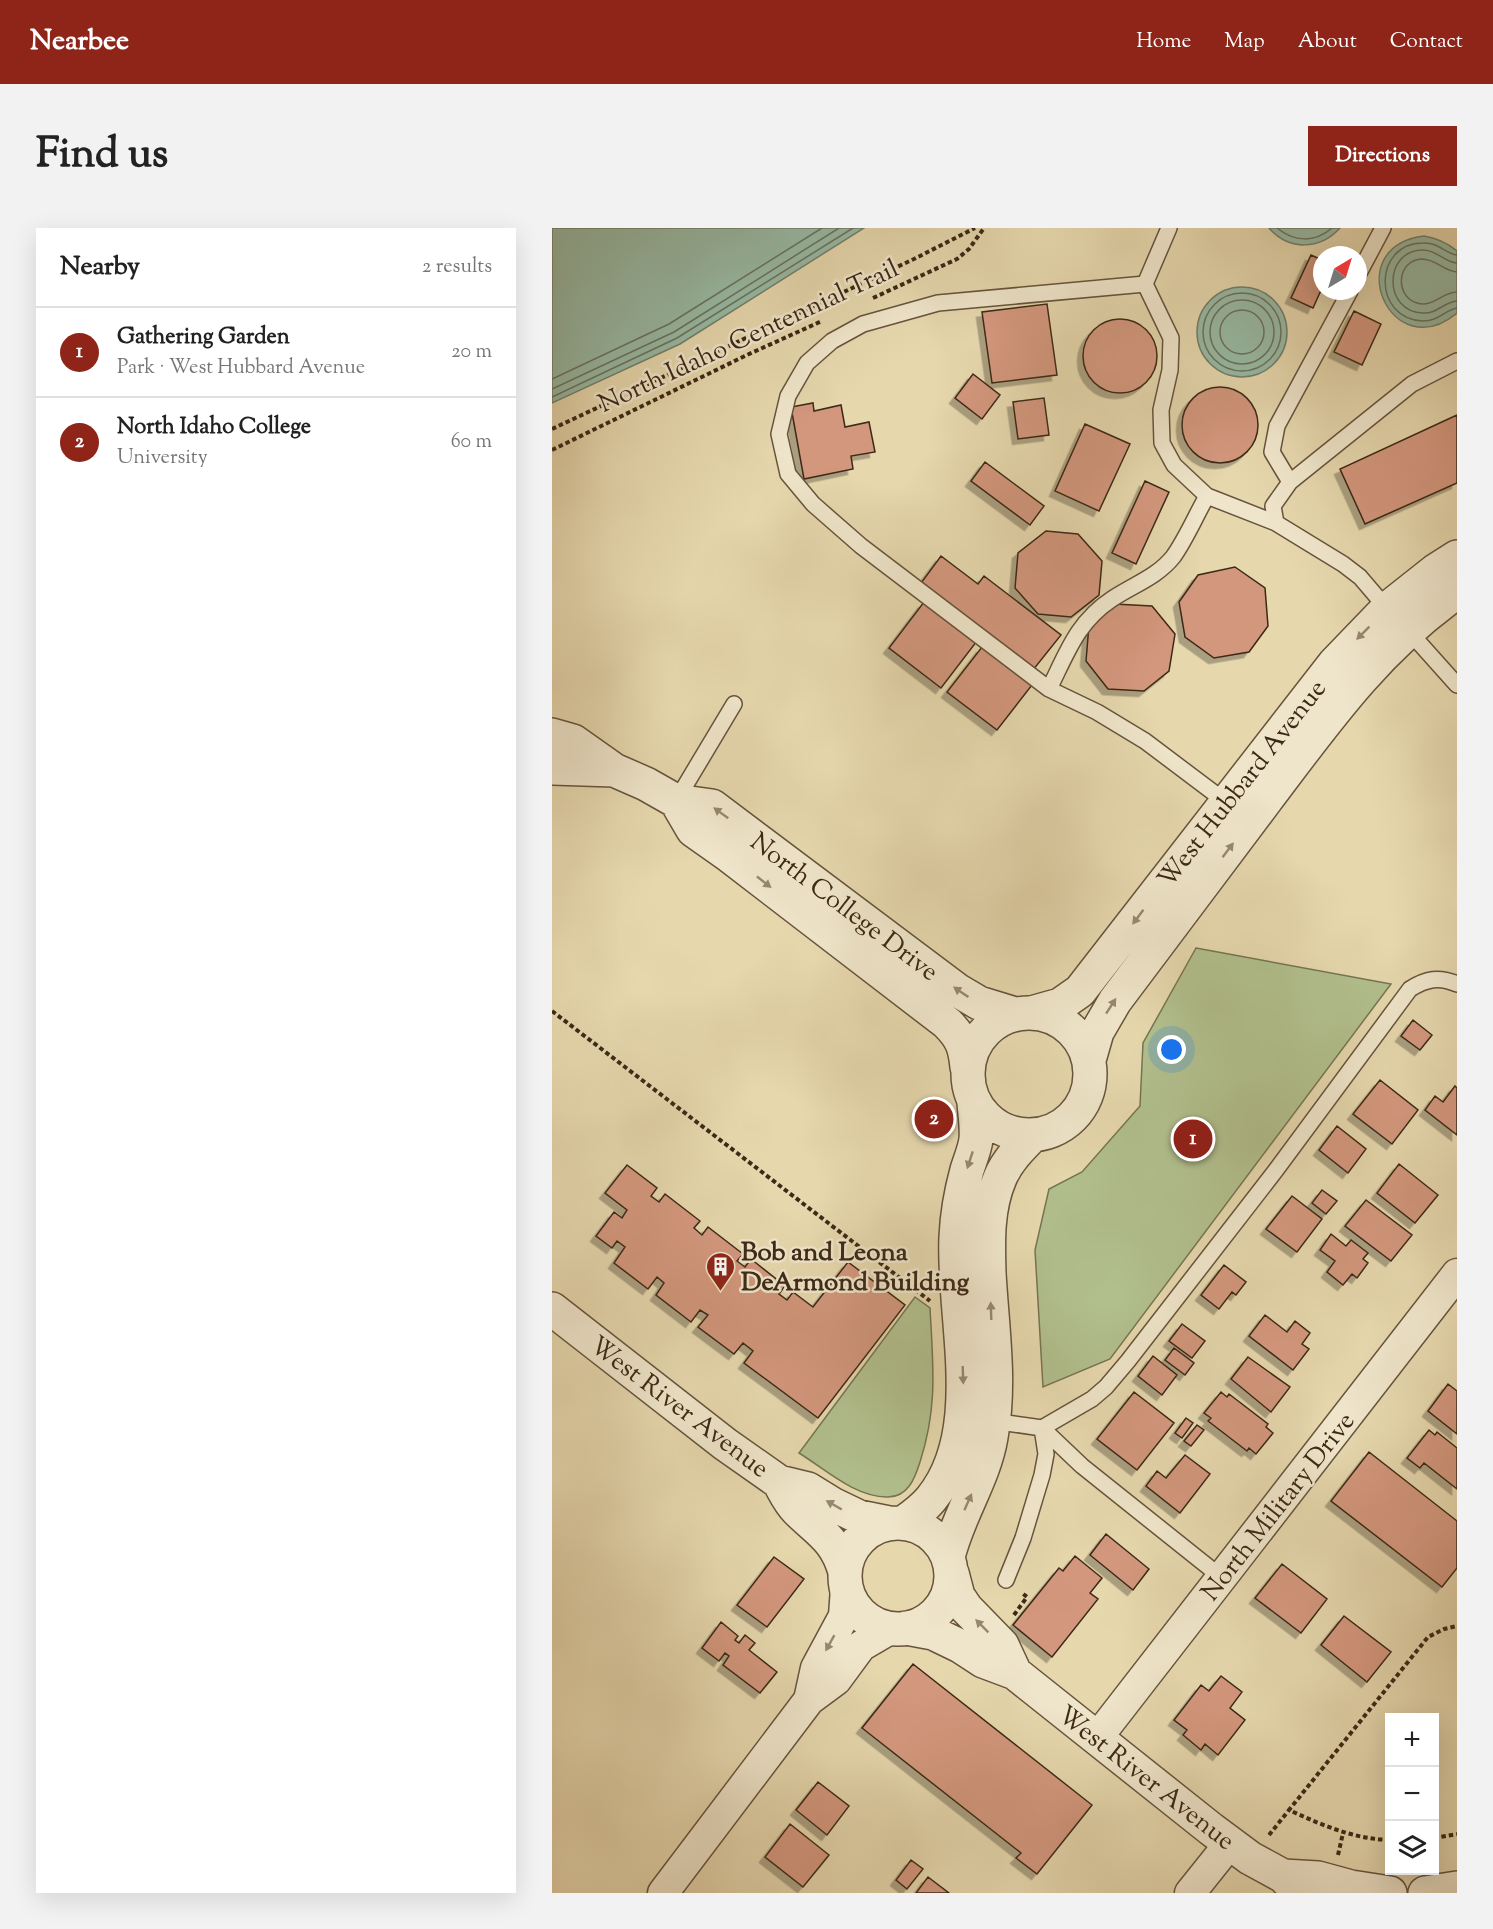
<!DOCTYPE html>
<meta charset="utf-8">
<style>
body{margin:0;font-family:"Sorts Mill Goudy",serif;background:#f2f2f2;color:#222}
.controls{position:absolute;right:18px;bottom:18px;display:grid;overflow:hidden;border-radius:0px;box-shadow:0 6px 24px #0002}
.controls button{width:54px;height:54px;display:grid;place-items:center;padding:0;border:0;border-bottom:2px solid #e0e0e0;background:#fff;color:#222;font:30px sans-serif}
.compass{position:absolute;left:761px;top:18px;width:54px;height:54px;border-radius:50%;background:#fff;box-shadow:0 6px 24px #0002;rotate:38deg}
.you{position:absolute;left:620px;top:822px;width:21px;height:21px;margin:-15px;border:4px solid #fff;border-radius:50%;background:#1a73e8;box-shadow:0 0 0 9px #1a73e833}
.badge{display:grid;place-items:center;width:39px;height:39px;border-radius:50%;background:#8f2418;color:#fff;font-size:20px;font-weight:700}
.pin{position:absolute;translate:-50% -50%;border:3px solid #fff;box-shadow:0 2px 6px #0006}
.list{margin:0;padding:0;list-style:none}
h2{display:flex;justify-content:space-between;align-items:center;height:78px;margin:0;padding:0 24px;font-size:26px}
h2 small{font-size:20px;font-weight:400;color:#767676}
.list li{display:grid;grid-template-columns:39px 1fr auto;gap:18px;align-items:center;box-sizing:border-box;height:90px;padding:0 24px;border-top:2px solid #e0e0e0}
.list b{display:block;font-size:22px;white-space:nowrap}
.list p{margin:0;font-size:20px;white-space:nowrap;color:#767676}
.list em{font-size:20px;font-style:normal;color:#767676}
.icon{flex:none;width:33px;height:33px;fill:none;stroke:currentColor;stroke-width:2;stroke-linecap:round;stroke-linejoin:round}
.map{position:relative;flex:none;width:905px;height:1665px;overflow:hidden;border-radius:0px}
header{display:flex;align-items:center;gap:36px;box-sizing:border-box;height:84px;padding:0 30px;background:#8f2418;color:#fff}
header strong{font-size:28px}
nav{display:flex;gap:33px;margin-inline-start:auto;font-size:21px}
.intro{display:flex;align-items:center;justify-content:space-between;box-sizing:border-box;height:144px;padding:0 36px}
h1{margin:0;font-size:42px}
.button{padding:15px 27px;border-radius:0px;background:#8f2418;color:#fff;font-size:21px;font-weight:700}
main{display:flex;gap:36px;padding:0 36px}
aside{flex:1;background:#fff;border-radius:0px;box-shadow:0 6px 24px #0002}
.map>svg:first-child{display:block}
.green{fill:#b1bf8d;stroke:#767452;stroke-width:1.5}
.water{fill:#97baa5;stroke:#73806c;stroke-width:1.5}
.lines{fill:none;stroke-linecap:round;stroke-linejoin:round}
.shore{stroke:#6a725e;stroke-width:1.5}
.building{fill:#d3977d;stroke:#3c2917;stroke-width:1.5;filter:url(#shadow)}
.service-casing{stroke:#66543c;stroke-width:18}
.minor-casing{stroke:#66543c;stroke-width:33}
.tertiary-casing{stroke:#66543c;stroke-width:36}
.path{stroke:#3c2917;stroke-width:4;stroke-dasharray:4.5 3;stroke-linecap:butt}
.service{stroke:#efe5ca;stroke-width:15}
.minor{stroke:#efe5ca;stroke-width:30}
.tertiary{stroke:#efe5ca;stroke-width:33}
.oneway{fill:#968770}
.labels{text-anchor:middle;stroke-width:5;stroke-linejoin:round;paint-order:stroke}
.street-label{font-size:26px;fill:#3c2917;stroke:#efe5ca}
.poi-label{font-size:26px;font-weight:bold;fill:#3c2917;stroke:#efe5ca;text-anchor:start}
</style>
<header>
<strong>Nearbee</strong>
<nav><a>Home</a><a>Map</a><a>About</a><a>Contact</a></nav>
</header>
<div class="intro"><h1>Find us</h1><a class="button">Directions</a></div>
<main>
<aside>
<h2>Nearby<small>2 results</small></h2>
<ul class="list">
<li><span class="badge">1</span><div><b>Gathering Garden</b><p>Park · West Hubbard Avenue</p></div><em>20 m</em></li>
<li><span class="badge">2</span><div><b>North Idaho College</b><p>University</p></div><em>60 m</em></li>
</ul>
</aside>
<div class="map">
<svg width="905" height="1665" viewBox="0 0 905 1665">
<defs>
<filter id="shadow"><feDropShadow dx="-5.5" dy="5.5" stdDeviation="0" flood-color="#0004"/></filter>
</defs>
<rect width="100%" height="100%" fill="#e6d7ad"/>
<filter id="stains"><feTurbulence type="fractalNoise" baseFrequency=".00333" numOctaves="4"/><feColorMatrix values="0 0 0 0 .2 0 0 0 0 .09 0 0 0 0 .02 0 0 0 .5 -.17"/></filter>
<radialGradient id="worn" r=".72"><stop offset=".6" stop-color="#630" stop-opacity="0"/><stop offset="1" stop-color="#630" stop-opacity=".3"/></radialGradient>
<!-- green -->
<path class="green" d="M644,720L839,756L558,1131L491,1159L483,1022L497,961L530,944L588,878L591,815Z
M363,1069L378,1080C381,1138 386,1178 368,1234C363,1250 356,1269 336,1269C304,1270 273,1241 247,1225Z"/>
<!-- water -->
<path class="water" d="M0,0H312L128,116L0,175Z
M717,0H788C768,22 737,23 717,0Z
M872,8C885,10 894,14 905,23V85C839,140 786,19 872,8Z
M645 104a45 45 0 1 1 90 0a45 45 0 1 1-90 0Z"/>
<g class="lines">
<!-- shore -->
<path class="shore" d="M725,0C742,14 763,15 780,0
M905,27C893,26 887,14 871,15C821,15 820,91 871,93C887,93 893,82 905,80
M905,35C892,34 885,22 871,22C831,22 831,84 871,85C885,86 892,74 905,73
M905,44C891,43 884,31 870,31C845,32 842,68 865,75C881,80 890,64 905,64
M651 104a39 39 0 1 1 78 0a39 39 0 1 1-78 0Z
M658 104a32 32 0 1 1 64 0a32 32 0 1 1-64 0Z
M668 104a22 22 0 1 1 44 0a22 22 0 1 1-44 0Z
M0,151L117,96L270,0
M0,161L122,104L287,0
M0,169L125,110L301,0"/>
</g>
<!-- building -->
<path class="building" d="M759,27L770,32V60L761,80L739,70Z
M495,76L505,147L440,155L430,84Z
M802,83L829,96L810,137L782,124Z
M531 128a37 37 0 1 1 74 0a37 37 0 1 1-74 0Z
M421,146L448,167L430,191L403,170Z
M630 197a38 38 0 1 1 76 0a38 38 0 1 1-76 0Z
M492,170L497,207L466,211L461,174Z
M261,175L262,183L289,177L293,199L317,194L323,224L299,228L301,241L252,251L239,179Z
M905,187V255L813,296L788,241Z
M533,196L578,216L547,283L503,263Z
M433,234L492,278L478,297L419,253Z
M593,253L617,264L584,336L560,325Z
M494,303L526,306L550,333L547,367L519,389L486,386L463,360L466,325Z
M389,328L426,356L432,348L509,407L481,442L369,355Z
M683,339L713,360L716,398L697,424L662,430L633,409L627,374L646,347Z
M372,374L425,413L389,460L337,420Z
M562,376L600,378L623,406L617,443L592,463L556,461L534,433L537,397Z
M430,419L480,457L445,502L395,464Z
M861,792L880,807L868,822L849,808Z
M828,852L866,882L840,916L801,886Z
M903,858L905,860V907L873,882L883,868L891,874Z
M785,898L814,921L796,945L767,922Z
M847,936L886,967L863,995L825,965Z
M75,937L105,960L99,968L107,974L113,966L148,993L142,1000L150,1007L156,999L191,1026L185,1033L193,1039L199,1031L233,1058L227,1066L235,1072L241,1064L261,1079L296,1034L353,1077L266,1190L192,1135L201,1123L191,1115L182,1126L146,1099L156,1087L148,1082L139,1094L104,1067L112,1055L105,1049L96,1061L62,1035L73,1019L65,1013L60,1020L44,1008L62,984L70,990L75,982L53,965Z
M770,962L785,973L774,986L760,975Z
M740,968L770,991L745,1024L714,1001Z
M814,972L860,1007L839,1033L793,998Z
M779,1006L794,1018L799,1012L816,1025L811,1031L816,1035L805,1050L800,1046L791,1057L775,1044L783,1033L768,1022Z
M672,1037L694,1054L684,1067L680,1064L667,1081L649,1067Z
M713,1087L735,1104L743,1093L758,1105L750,1116L757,1121L741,1142L697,1108Z
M630,1096L653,1113L640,1130L617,1113Z
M622,1120L642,1135L633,1147L613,1132Z
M601,1128L625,1147L610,1167L586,1148Z
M696,1129L738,1159L719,1184L679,1151Z
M896,1156L905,1163V1206L876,1183Z
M582,1164L622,1195L585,1242L545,1211Z
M669,1164L675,1169L677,1166L716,1196L714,1199L721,1205L704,1226L697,1220L695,1223L656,1193L659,1190L652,1185Z
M634,1190L641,1195L630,1210L623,1205Z
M645,1197L652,1202L639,1218L632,1213Z
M877,1202L883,1207L885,1204L905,1220V1261L872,1235L868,1240L855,1230Z
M817,1224L905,1293V1340L890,1359L779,1273Z
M633,1227L658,1246L628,1285L594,1258L605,1243L614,1250Z
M554,1306L597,1341L581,1362L538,1327Z
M523,1328L550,1350L538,1365L546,1371L500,1429L461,1397L507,1340L511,1343Z
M222,1329L252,1351L215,1399L185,1377Z
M730,1336L775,1371L749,1405L703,1370Z
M792,1388L839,1424L815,1454L769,1417Z
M169,1394L186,1408L183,1412L187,1415L193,1407L203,1415L197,1422L225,1444L208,1465L171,1437L177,1428L173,1425L167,1433L150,1420Z
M361,1436L540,1577L485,1646L464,1630L469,1625L310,1500Z
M669,1448L690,1464L678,1480L693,1492L666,1527L653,1516L649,1522L631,1507L635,1502L622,1492L649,1457L657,1463Z
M266,1554L297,1578L275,1607L244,1582Z
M238,1596L277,1627L251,1659L213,1629Z
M359,1632L371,1641L355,1661L344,1652Z
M376,1649L397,1665H364Z"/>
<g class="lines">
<defs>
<path id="service" d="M617,0L593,56L619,110L618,142L609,182L610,215L622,237L655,268L724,295
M806,47L831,0
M593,56L386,75L311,96L280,113L255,135L236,168L227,206L236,246L261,276L309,318L497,461L545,484L593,513L674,574
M738,254L720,224L725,198L798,63
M837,383L808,349L791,336L724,295L721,278L738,254L860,156L905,133
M854,400L905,457
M497,461C515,425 525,394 560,371C581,357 605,349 621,329C634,311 644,287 655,268
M124,573L182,476
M441,1193L490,1200L530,1238L669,1349
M490,1200L540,1171L554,1159L576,1133L724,942L858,761C874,751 887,748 905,756
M454,1352L471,1310L490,1247L494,1226L490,1200"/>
<path id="minor" d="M257,1472L264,1440L292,1388L294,1360
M545,1510L905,1046
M111,1665L257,1472L284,1452L309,1418L338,1401
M638,1665L678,1615"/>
<path id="tertiary" d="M0,507L21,513L62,542L94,556L124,573L160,578L405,762L427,775L463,786
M0,540L62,542
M124,573L141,602L175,626L395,795C410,810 413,819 415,839
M483,784L508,777L528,763L782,436L835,381L883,343L905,329
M416 846a61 61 0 1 1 122 0a61 61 0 1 1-122 0Z
M537,832L545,804L563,773C613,706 664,639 714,572C773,494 824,421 905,364
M0,1081L173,1216L227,1254L256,1261L282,1277L307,1289L337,1295
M227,1254C232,1263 237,1274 245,1282C267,1304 284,1311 293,1344
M351,1295C361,1288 371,1281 379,1271C435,1203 400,1090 404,1009C405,986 409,964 415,942C418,932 423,921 424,911C425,900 423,887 422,875
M293 1348a53 53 0 1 1 106 0a53 53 0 1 1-106 0Z
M396,1329C406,1287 432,1251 439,1209C449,1155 440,1099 437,1045C436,1013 435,980 448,950C455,933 468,920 481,907
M400,1345L406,1368L414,1380L450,1417L463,1445
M354,1400L381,1405L408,1418L431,1433L463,1445L659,1601L698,1630L731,1648L748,1665
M731,1648L766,1650L799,1659L838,1665
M873,1665L905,1660"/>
</defs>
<!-- service casing -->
<use href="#service" class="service-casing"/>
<!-- minor casing -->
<use href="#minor" class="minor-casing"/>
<!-- tertiary casing -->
<use href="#tertiary" class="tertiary-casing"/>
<!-- path -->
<path class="path" d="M321,70L405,31L417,21L432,0
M0,201L362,31L423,0
M0,222L197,126L270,93
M0,783L378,1073
M462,1387L475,1369L469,1364
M717,1607L737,1582
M882,1610L905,1606
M838,1612C801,1611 770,1597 737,1582L876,1409L892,1401L905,1398
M786,1627L791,1605"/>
<!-- service -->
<use href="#service" class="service"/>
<!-- minor -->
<use href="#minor" class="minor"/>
<!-- tertiary -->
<use href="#tertiary" class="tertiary"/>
</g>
<!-- one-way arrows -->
<defs><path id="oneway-solid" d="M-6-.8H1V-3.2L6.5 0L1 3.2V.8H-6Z" transform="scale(1.5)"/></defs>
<g class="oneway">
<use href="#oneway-solid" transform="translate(811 405) rotate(135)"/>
<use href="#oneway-solid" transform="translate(169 585) rotate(-144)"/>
<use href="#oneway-solid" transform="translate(676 622) rotate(-53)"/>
<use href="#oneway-solid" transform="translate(212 654) rotate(38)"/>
<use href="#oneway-solid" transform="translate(586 689) rotate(127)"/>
<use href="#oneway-solid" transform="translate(409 764) rotate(-146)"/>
<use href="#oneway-solid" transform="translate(559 778) rotate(-57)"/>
<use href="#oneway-solid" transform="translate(418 932) rotate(108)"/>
<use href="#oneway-solid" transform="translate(439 1083) rotate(-92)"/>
<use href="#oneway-solid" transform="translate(411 1147) rotate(88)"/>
<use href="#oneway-solid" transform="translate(416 1274) rotate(-66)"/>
<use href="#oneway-solid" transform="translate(282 1277) rotate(-150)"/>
<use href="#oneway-solid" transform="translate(430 1398) rotate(-135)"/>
<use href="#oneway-solid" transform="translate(278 1415) rotate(119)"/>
</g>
<!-- icons -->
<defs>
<symbol id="building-pin" viewBox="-11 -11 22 30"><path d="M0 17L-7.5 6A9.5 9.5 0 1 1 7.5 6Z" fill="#8f2418" stroke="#efe5ca"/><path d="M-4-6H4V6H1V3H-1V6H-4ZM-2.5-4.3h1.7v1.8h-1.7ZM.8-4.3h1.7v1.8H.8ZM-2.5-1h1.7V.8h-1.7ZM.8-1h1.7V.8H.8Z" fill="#fff"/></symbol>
</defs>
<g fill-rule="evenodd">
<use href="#building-pin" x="152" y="1022" width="33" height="45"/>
</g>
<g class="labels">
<!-- street labels -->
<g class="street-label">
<text transform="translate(196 107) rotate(-25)" y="9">North Idaho Centennial Trail</text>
<text transform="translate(689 555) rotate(-52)" y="9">West Hubbard Avenue</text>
<text transform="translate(293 678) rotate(37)" y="9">North College Drive</text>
<text transform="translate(128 1178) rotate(37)" y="9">West River Avenue</text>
<text transform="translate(725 1278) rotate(-52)" y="9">North Military Drive</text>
<text transform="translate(595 1549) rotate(38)" y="9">West River Avenue</text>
</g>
<!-- poi labels -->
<g class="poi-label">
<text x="189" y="1032">Bob and Leona<tspan x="189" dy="30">DeArmond Building</tspan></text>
</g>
</g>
<rect width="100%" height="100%" filter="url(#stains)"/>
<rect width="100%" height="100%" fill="url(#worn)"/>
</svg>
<div class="controls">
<button>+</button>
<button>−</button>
<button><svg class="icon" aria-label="layers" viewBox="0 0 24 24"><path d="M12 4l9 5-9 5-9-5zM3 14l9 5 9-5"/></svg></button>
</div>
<svg class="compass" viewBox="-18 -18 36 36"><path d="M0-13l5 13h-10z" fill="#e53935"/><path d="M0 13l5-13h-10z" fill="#767676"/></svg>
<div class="you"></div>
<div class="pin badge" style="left:641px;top:911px">1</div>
<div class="pin badge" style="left:382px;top:891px">2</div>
</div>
</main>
